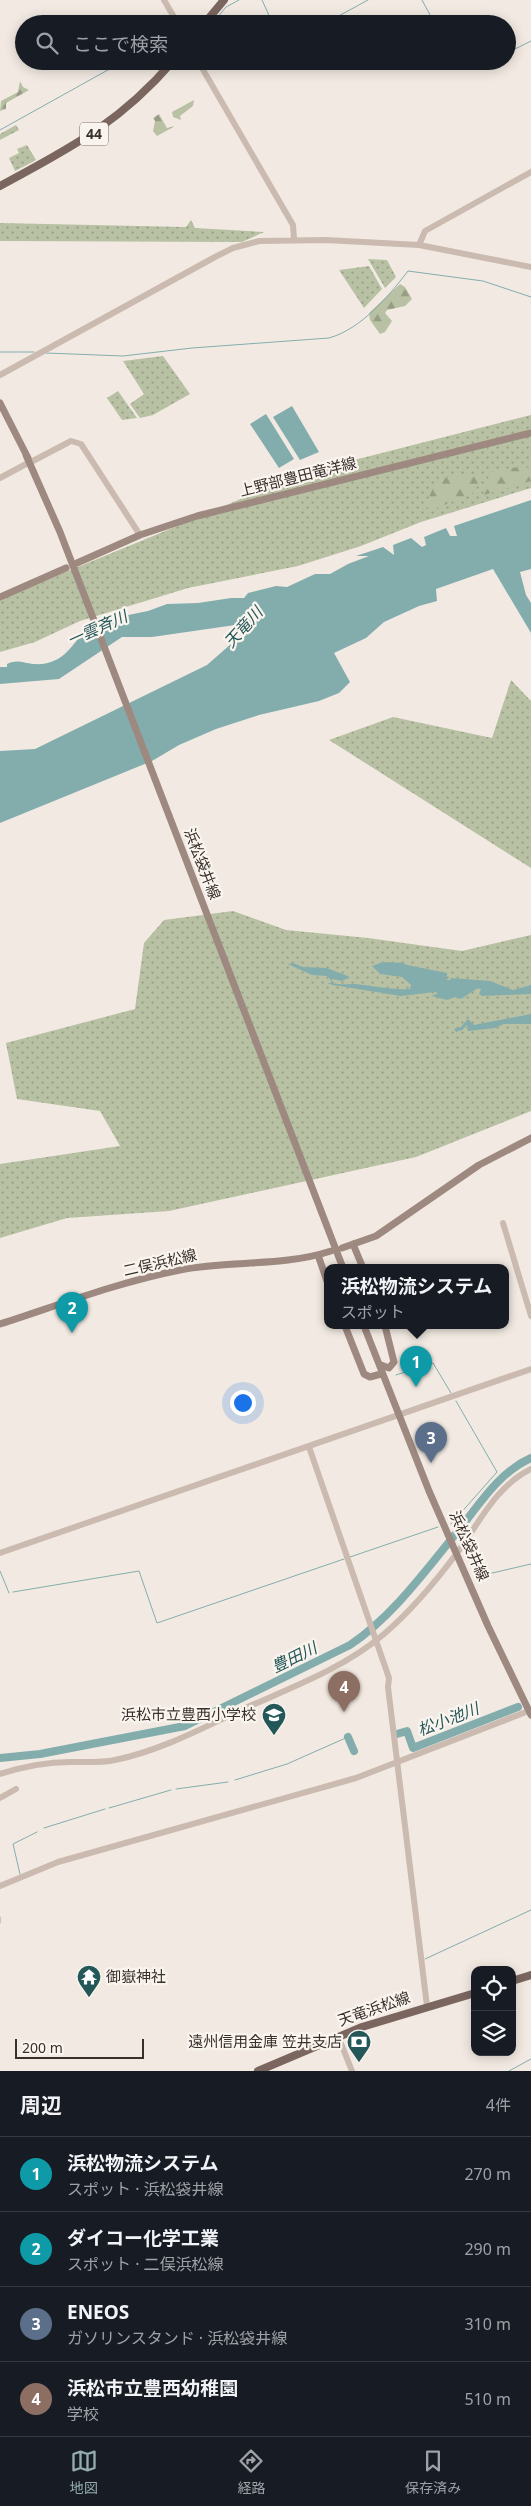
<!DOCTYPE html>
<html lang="ja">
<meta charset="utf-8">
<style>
body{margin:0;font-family:"Noto Sans","Noto Sans JP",sans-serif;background:#242831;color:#f1f3f6}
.controls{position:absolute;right:15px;bottom:15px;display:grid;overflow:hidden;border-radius:10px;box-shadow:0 2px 12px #0003}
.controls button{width:45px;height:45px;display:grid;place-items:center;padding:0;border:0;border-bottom:1px solid #363941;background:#171b24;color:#f1f3f6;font:25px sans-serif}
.scale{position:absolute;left:15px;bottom:12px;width:129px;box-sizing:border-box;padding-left:5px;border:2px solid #39302c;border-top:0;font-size:14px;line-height:18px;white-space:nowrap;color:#39302c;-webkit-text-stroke:4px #faf4ef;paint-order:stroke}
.you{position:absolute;left:242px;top:1402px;width:18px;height:18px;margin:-12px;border:4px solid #fff;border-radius:50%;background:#1a73e8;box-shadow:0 0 0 8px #1a73e833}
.badge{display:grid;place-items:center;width:32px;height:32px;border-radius:50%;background:#95adaf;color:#fff;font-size:16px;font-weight:700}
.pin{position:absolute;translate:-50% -41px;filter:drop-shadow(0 1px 2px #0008)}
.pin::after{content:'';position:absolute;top:26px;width:18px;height:15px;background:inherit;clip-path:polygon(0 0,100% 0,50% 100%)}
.popup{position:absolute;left:324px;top:1264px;width:185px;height:65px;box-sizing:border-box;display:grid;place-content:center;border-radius:10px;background:#171b24;filter:drop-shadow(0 1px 4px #0005);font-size:16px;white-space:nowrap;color:#9ea1a6}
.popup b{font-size:19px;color:#f1f3f6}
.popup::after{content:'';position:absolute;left:50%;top:100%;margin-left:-10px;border:10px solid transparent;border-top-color:#171b24}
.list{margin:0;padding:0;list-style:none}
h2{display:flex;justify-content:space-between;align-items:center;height:65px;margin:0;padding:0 20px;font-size:21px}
h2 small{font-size:16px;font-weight:400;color:#9ea1a6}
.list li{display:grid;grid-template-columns:32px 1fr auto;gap:15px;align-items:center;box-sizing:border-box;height:75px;padding:0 20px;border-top:1px solid #363941}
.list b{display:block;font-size:19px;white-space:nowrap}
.list p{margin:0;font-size:16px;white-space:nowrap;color:#9ea1a6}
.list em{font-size:16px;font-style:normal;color:#9ea1a6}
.icon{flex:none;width:28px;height:28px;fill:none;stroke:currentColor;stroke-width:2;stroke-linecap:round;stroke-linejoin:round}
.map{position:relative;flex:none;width:531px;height:2071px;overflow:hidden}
.search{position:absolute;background:#171b24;box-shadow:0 2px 12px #0003;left:15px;right:15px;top:15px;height:55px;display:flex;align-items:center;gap:12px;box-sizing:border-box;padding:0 18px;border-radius:28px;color:#9ea1a6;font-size:19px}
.sheet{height:365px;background:#171b24}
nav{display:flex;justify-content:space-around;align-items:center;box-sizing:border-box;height:70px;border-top:1px solid #363941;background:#171b24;font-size:14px;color:#9ea1a6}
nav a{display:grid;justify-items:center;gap:2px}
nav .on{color:#95adaf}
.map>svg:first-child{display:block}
.grass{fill:url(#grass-dots)}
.forest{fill:url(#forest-firs)}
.water{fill:#83adad}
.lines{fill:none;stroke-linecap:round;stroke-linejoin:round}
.stream{stroke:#83adad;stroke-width:1}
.river{stroke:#83adad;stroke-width:8}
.tertiary{stroke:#cabaaf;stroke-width:6}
.secondary{stroke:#9e8980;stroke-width:7}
.primary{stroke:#7a665f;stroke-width:8}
.labels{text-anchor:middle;stroke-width:4.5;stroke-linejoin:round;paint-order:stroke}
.shield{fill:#faf4ef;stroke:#736b66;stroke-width:1}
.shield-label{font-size:14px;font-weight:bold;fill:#39302c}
.street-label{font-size:15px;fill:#39302c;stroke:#faf4ef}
.poi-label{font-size:15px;fill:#39302c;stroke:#faf4ef;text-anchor:end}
.water-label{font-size:16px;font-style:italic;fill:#245858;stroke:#faf4ef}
</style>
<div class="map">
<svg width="531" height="2071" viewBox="0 0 531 2071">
<defs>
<pattern id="grass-dots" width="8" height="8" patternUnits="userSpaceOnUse" patternTransform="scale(1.25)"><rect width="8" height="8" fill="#b8c1a3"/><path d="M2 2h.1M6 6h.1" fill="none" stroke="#979d85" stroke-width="1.8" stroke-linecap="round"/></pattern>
<pattern id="forest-firs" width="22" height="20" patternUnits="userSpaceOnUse" patternTransform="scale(1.25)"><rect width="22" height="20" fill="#b8c1a3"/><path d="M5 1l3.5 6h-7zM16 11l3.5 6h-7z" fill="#979d85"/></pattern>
</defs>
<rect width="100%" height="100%" fill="#f2eae2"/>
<!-- grass -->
<path class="grass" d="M347,15L351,24H332V23Z
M16,125L19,130L0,140V134Z
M27,145L36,160L15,171L9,158L19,153L17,149Z
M191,220L195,228L264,232L242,242L0,241V223L186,227Z
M368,259L387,260L396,277L385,288Z
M369,266L382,289L364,308L339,270Z
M163,356L190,394L153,415L140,418L130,404L144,394L123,361Z
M118,391L137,418L122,420L107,398Z
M531,415V488L421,522L361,546L298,566L188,588L80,621L35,642L0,652V599L192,520L268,487L323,468Z
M511,680L531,701V868L329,740L393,717L492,738Z
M233,911L286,930L368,938L462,951L531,935V1111L416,1157L169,1211L67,1218L0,1238V1164L120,1146L100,1111L17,1099L6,1043L135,1009L144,943L164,920Z"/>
<!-- forest -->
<path class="forest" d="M20,81L23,87L29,90L6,103V109L0,111L1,101L18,92Z
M194,100L193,106L180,116L181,120L173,117L172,112Z
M159,114L167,128L175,126L157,136L153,131L155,121L153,118Z
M400,284L405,287L412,299L405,306L387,310L385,313L392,321L385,332L380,334L370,320L369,313Z
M518,467L531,468V481L484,495L490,472Z
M481,475L475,492L432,510L425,506L436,481L447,477Z"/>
<!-- water -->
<path class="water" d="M292,406L319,452L300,460L273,417Z
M266,414L294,459L279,468L250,424Z
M531,500V569L520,572L526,595L531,603V633L493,569L436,589L437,601L419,606L384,622L366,638L334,653L350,682L339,693L319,701L259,715L216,729L179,745L152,761L0,823V751L35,749L207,665L256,622L152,637H122L59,679L0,684V667H7V664C18,659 22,663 34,664C63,666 74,644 89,623L148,611L167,604L198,603L231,598H244L248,593L276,586L287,587L315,574H330L348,564L369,556H356L383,547L394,555L393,545L411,538L422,547L426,545L424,537L446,528L450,536H457L454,526Z
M383,962L403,963L407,965L447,973V980H450L451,978L490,981L513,990L531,985V994L482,996L479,994L481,989L478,988L461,999L455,997L447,1000L432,996L438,993L435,992L401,996L333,985L327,983H331V980L327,976L312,975L288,964L293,963L303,967L327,968L350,977L342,981L332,979V983C340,985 347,984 355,984C375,986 391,990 410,989L411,985L402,977L380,974L372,966Z
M531,1014V1024H504L495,1028L468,1031L467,1025L462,1030L456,1032L454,1029L461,1027L468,1019L474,1025Z"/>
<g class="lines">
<!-- stream -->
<path class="stream" d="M262,0L273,24
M422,0L435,24
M194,24L198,21
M212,24L226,7L239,0
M324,24L368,0
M507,53L531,41
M0,130L124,61
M0,352H34
M46,353L123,356L192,348L329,338C361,329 388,297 408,271L483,281L531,297
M396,1375L433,1363L451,1393
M451,1524L497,1472L456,1401
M350,1557L438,1527
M0,1571L9,1593
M475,1577L531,1564
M13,1592L139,1571L157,1623L344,1559
M510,1713L519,1710
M235,1780L287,1764L348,1737
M176,1789L228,1782
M109,1808L171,1790
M44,1828L105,1809
M20,1874L13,1844L37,1832
M0,1917V1923
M425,1959L531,1910
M509,2071L531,2059"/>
<!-- river -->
<path class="river" d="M397,1734L407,1731L413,1748L518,1707
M348,1737L354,1751
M0,1758L40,1754L185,1726L350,1645C393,1616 426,1570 458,1531C479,1505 499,1472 531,1458"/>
<!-- tertiary -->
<path class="tertiary" d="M164,0L178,24
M198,61L293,225L294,239
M419,245L425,231L531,172
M0,375L215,257L233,248L259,241L326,240L419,245L531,267
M31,462L71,441L81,444L140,535
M0,478L28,463
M503,1223L531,1316
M309,1447L389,1678L388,1687L427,2006
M0,1553L531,1369
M0,1774C22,1767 47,1762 70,1762C85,1762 101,1763 115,1760C159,1751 201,1729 241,1710C290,1688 343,1669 384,1634C411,1611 436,1581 457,1553C480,1522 495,1487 531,1469
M0,1798L16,1789
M0,1886L58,1862L356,1778L531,1710
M338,2036L352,2071"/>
<!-- secondary -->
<path class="secondary" d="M0,403L28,458
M26,455L60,532L343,1268
M77,563L140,535L197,516L531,433
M0,597L66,568
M353,1244L363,1268
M342,1248L376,1236L479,1165L531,1138
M318,1255L327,1281
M0,1324C59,1305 119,1282 180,1270C230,1260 282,1267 331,1251
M345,1326L364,1374L370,1377L381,1374
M364,1326L429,1491L488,1626L531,1715
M381,1365L389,1368L394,1362L385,1326"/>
<!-- primary -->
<path class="primary" d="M204,24L224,0
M0,186C70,148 120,123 173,61
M512,1981L531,1975
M258,2071L362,2027L475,1993"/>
</g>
<!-- icons -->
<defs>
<symbol id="school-pin" viewBox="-11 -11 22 30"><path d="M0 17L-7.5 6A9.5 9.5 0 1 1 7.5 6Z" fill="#245858" stroke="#faf4ef"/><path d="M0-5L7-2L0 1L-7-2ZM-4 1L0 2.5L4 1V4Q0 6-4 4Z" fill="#fff"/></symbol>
<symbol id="temple-pin" viewBox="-11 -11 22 30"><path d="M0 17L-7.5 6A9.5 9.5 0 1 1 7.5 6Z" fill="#245858" stroke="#faf4ef"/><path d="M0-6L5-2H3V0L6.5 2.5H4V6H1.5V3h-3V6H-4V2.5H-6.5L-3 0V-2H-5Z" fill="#fff"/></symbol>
<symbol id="bank-pin" viewBox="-11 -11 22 30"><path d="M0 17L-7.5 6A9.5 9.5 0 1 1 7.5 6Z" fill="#245858" stroke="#faf4ef"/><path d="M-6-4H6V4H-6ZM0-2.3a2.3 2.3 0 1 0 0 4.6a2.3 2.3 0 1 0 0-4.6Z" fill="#fff"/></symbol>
</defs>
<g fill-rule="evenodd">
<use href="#school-pin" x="260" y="1701" width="28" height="38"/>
<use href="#temple-pin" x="75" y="1963" width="28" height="38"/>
<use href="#bank-pin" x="345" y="2028" width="28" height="38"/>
</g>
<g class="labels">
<!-- shield labels -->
<rect class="shield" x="80" y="122.5" width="28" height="23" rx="4"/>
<g class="shield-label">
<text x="94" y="139">44</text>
</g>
<!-- street labels -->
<g class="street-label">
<text transform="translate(298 477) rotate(-14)" y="5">上野部豊田竜洋線</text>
<text transform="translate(202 864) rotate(69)" y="5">浜松袋井線</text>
<text transform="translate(160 1263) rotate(-13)" y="5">二俣浜松線</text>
<text transform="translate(469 1546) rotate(66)" y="5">浜松袋井線</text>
<text transform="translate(374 2009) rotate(-19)" y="5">天竜浜松線</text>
</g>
<!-- poi labels -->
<g class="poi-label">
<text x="256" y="1720">浜松市立豊西小学校</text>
<text x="106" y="1982" text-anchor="start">御嶽神社</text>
<text x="342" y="2047">遠州信用金庫 笠井支店</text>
</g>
<!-- water labels -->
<g class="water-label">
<text transform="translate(243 627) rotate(-48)" y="6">天竜川</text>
<text transform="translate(97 628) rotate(-24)" y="6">一雲斉川</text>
<text transform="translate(294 1657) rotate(-26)" y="6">豊田川</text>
<text transform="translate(448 1719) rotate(-21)" y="6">松小池川</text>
</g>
</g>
</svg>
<div class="controls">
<button><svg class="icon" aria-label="locate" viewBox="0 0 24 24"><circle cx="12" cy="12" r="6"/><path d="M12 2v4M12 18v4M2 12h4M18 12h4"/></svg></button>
<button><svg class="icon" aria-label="layers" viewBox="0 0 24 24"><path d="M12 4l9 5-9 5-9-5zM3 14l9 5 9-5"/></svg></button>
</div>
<div class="scale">200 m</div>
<div class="you"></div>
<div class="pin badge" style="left:416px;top:1387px;background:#0f9aa8">1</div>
<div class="popup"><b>浜松物流システム</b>スポット</div>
<div class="pin badge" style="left:72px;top:1333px;background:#0f9aa8">2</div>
<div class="pin badge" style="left:431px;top:1463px;background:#5c6f8a">3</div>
<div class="pin badge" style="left:344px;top:1712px;background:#8d6e63">4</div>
<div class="search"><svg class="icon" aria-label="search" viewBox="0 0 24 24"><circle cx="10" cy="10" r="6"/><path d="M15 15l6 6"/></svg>ここで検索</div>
</div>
<section class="sheet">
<h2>周辺<small>4件</small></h2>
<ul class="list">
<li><span class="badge" style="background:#0f9aa8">1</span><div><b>浜松物流システム</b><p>スポット · 浜松袋井線</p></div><em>270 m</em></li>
<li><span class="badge" style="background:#0f9aa8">2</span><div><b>ダイコー化学工業</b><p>スポット · 二俣浜松線</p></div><em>290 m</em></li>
<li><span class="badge" style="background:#5c6f8a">3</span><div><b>ENEOS</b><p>ガソリンスタンド · 浜松袋井線</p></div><em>310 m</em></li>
<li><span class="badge" style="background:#8d6e63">4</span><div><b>浜松市立豊西幼稚園</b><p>学校</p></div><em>510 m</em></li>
</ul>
</section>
<nav>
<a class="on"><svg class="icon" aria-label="map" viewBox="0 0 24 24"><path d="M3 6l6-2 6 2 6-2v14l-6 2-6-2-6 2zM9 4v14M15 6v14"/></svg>地図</a>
<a><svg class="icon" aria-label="directions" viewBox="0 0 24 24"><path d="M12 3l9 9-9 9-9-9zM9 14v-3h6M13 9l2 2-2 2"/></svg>経路</a>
<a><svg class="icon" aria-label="saved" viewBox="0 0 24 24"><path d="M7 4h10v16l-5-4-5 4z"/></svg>保存済み</a>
</nav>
